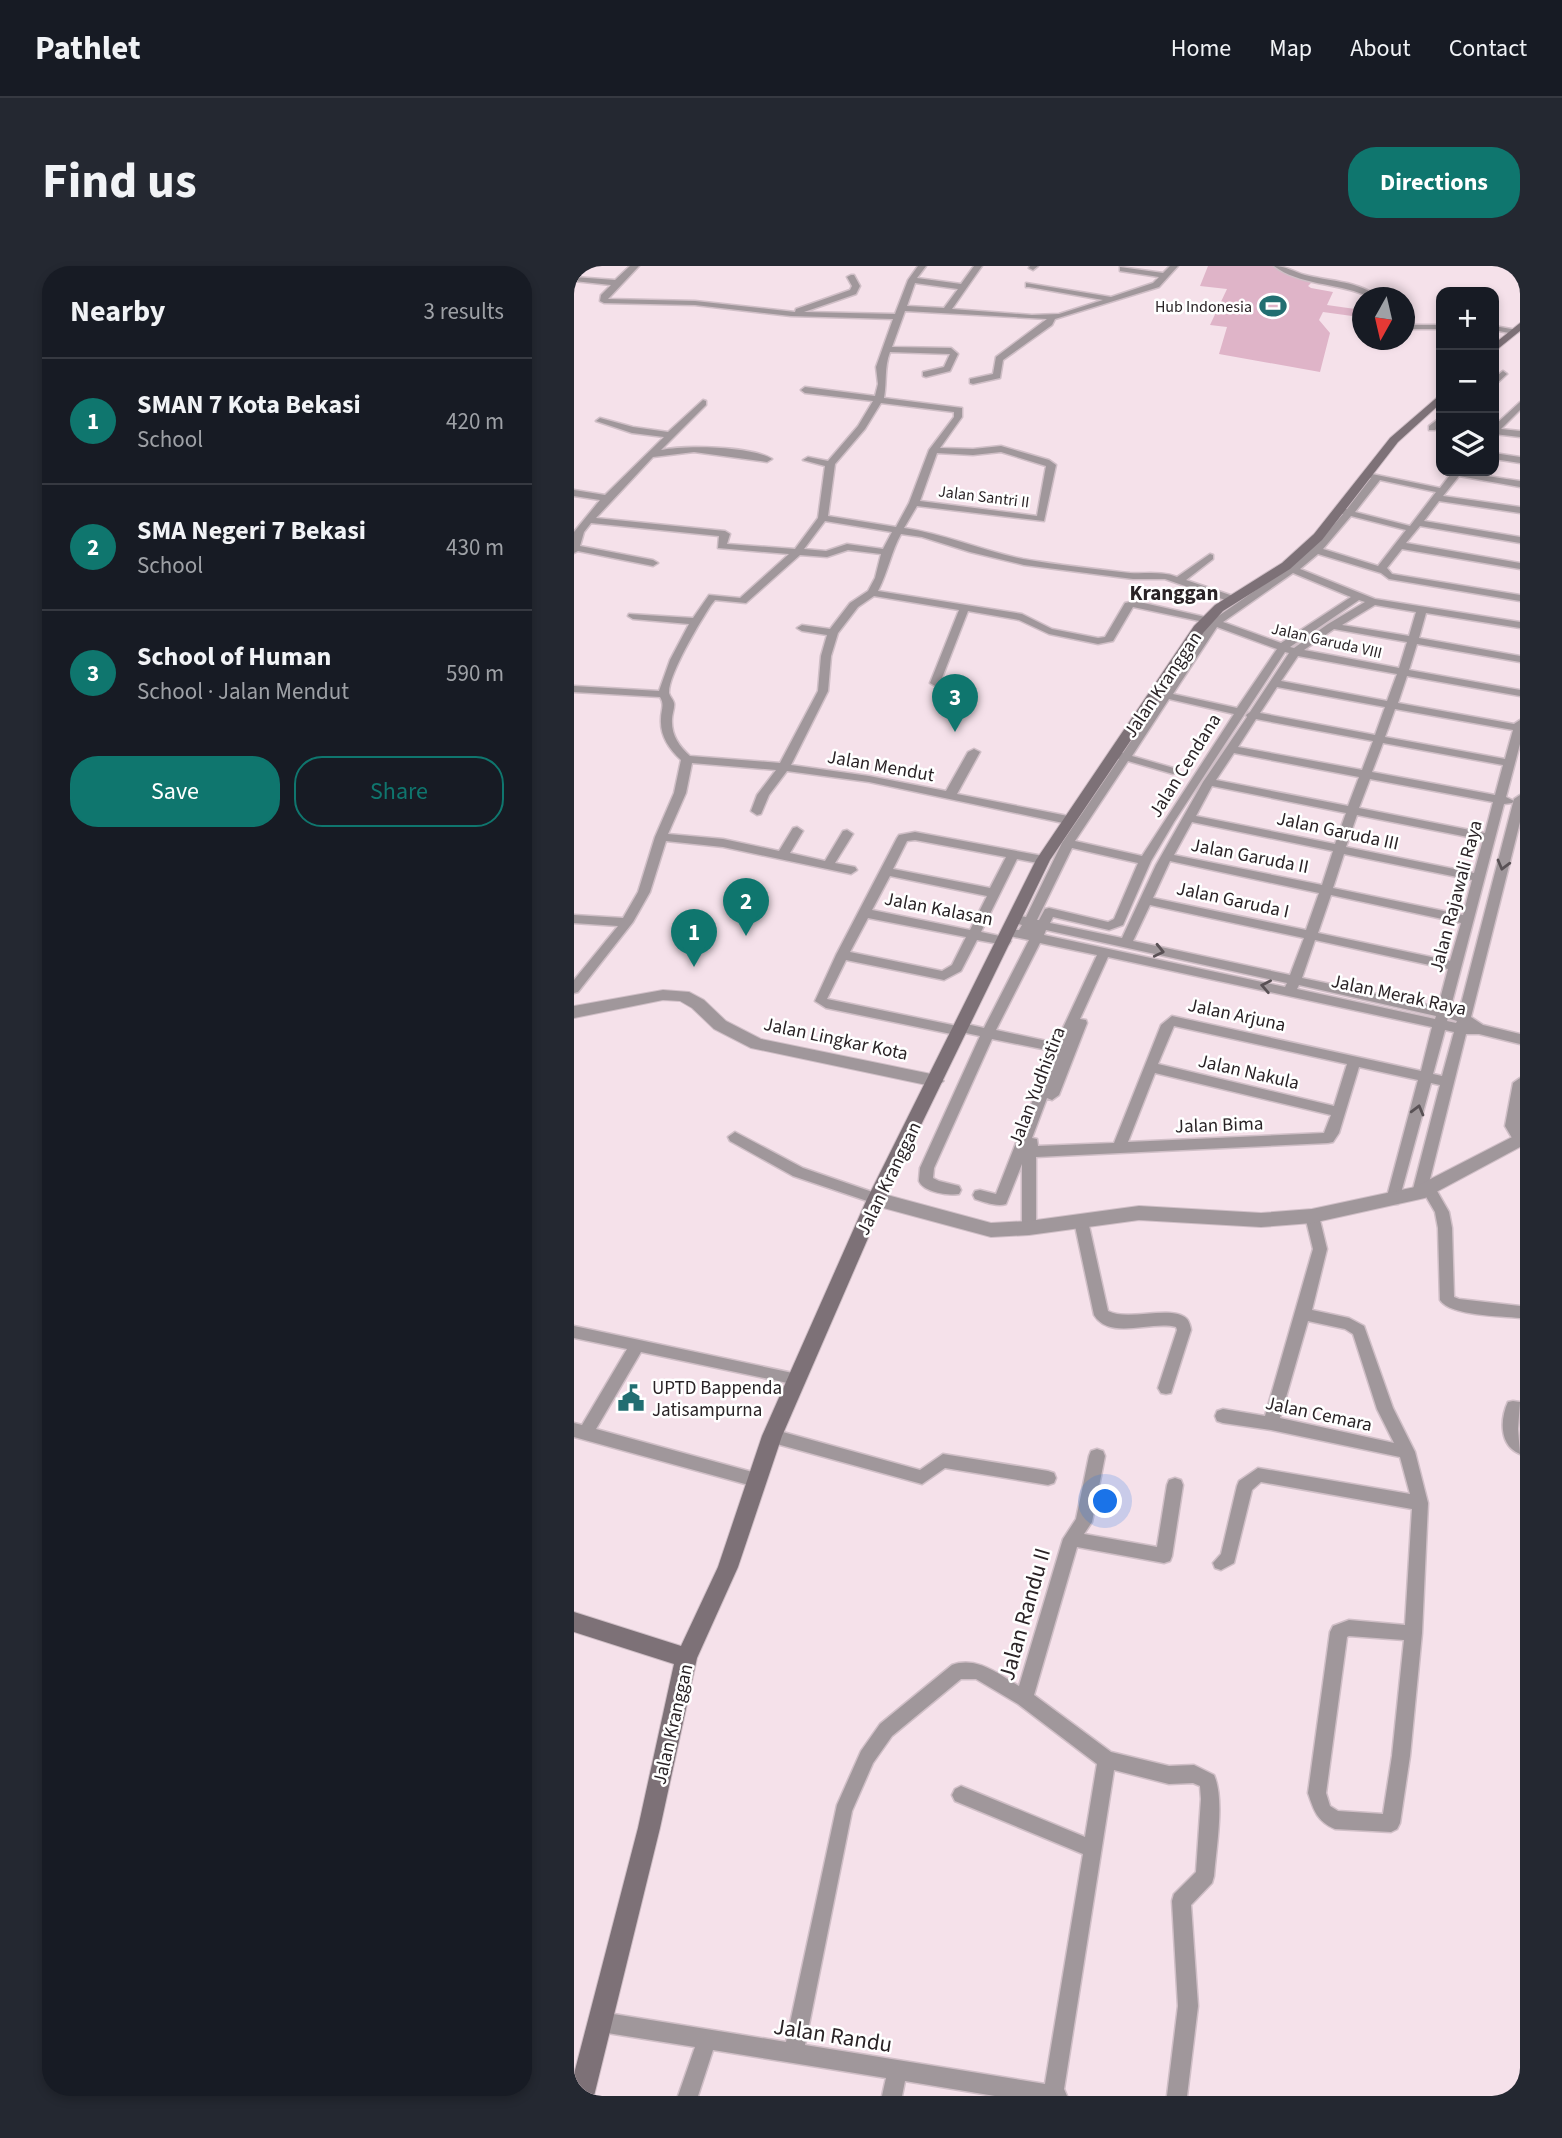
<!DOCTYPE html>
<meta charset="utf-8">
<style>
body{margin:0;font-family:"Source Sans 3",sans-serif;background:#242831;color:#f1f3f6}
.controls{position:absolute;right:21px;top:21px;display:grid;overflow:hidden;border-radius:14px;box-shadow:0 4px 10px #0003}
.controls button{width:63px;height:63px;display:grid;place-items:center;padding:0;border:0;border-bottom:2px solid #363941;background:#171b24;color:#f1f3f6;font:35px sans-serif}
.compass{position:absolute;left:778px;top:21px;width:63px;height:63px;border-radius:50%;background:#171b24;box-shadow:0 4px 10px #0003;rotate:188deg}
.you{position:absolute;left:532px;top:1236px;width:24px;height:24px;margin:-18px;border:5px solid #fff;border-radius:50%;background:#1a73e8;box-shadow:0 0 0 10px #1a73e833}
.badge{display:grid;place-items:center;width:46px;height:46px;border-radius:50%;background:#0f766e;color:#fff;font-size:23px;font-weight:700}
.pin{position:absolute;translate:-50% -58px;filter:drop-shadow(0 2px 4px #0008)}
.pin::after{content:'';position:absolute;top:37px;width:24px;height:21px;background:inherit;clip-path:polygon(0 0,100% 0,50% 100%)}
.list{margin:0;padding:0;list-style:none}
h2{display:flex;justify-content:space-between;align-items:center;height:91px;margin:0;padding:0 28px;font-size:30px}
h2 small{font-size:23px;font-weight:400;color:#9ea1a6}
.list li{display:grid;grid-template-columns:46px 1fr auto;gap:21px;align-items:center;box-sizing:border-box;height:126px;padding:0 28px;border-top:2px solid #363941}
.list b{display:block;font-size:26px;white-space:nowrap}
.list p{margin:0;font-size:23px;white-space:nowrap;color:#9ea1a6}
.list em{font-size:23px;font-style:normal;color:#9ea1a6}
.actions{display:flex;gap:14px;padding:21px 28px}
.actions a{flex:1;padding:16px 0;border:2px solid #0f766e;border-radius:28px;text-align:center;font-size:24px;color:#0f766e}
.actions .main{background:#0f766e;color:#fff}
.icon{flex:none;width:38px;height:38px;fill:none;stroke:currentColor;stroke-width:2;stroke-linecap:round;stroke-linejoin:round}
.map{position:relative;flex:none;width:946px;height:1830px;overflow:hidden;border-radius:28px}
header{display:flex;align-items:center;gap:42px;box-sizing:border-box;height:98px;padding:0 35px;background:#171b24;border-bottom:2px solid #363941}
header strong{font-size:33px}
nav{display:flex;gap:38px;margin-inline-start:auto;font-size:24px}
.intro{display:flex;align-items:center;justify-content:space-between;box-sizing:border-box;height:168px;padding:0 42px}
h1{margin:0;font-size:49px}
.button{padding:18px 32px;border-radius:28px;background:#0f766e;color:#fff;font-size:24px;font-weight:700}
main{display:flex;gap:42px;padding:0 42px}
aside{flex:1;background:#171b24;border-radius:28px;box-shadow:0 4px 10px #0003}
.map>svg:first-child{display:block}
.green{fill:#dfb4c8}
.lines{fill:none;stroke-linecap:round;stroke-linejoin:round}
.minor-casing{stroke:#d0bfc7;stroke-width:3}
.tertiary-casing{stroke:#d0bfc7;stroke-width:2}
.secondary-casing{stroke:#d0bfc7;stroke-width:2}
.minor{fill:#a0979b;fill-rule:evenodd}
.tertiary{fill:#a0979b;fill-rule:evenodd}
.secondary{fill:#7d7177;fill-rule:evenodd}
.oneway{stroke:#595155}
.labels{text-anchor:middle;stroke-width:5;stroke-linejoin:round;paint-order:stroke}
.far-poi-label{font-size:16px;fill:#2a2326;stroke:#fff;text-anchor:end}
.far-street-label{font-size:16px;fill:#2a2326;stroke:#fff}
.street-label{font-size:19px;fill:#2a2326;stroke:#fff}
.poi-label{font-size:19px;fill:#2a2326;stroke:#fff;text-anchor:start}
.far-district-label{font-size:21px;font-weight:bold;fill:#2a2326;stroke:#fff}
.near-street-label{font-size:23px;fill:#2a2326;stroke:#fff}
</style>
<header>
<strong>Pathlet</strong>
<nav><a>Home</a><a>Map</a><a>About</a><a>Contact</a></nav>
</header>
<div class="intro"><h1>Find us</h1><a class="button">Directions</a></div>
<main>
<aside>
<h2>Nearby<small>3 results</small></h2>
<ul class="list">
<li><span class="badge">1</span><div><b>SMAN 7 Kota Bekasi</b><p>School</p></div><em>420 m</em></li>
<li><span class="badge">2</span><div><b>SMA Negeri 7 Bekasi</b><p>School</p></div><em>430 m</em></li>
<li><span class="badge">3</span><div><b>School of Human</b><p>School · Jalan Mendut</p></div><em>590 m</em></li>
</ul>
<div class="actions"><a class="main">Save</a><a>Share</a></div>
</aside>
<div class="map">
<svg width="946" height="1830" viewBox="0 0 946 1830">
<rect width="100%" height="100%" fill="#f5e1ea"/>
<!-- green -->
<path class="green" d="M634,0H700L721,11L739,15L734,20L737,22L759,26L753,39L781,43L778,50L749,46L745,54L756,67L746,106L645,88L653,61L636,59L653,23L626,20Z"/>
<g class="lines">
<defs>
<path id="minor" d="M56,0H65L34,33L121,35L221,46L222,43L276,24L278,20L273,11L277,9H280L286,20L282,28L230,46L321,48L334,14L344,0H352L343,12L387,18L400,0H408L378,43L458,49L485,48L529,34L455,21H452V17L537,31L579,17L585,11L546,5V1L589,7L596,0H604L585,21L481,53L478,59L429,94L426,112L399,118L396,117V113L419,108L422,91L473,53L331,45L318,81L377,82L384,88L376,105L352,111L349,110V106L370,101L376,88L316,86C310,102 313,115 310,132L388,142V151L366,182L399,183L427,180L475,194L482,199L470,255L343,240L330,262C371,268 409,285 449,293C484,299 521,303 556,307C572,308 588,305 603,311L636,288L639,289V293L612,314L662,331V335H654L591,313H559L450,299L396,286L348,271L327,268C317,286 314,306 304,325L448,348L478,363L524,372L531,371L551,337L561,335L640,353L711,304L708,301L710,299H717L746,275L769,248L765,247V243H773L797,212L793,211V207L866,222L879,205L946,215V221L885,210L869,230L946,241V247L865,235L850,255L946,271V277L846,260L832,277L946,297V303L828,283L813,302L818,308L946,329V335L815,313L807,307L744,288L726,303L801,333L946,356V362L852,347L845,372L946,390V396L843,378L835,404L946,424V430L833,410L824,437L940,458L946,454V478L932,531L940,535L938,537L930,538L876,744L885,746L940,533L946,529V556L897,751L909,759L946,768V778L905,768H892L855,917L859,918L875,946L878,962L880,1031L885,1033L946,1040V1052C927,1050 876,1050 866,1034L864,962L861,946L851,929L845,932L840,931L838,927L866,819L857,817L824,938H814L812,934L844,814L785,801L765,867L759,876L754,877L462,891V962L460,966H450L448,962V898L432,938C423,941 410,936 401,933L399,929L401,925L406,924L422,928L478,785L418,773L360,902L359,912L365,915L385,920L387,924L385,928C375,930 349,926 345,915C345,913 346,903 346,902L406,770L392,767L387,770L252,742L241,735L262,689L323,572L325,569L341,566L469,590L475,594L469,598L443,593L407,666L435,672L437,675L435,678L431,679L403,674L387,705L370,714L272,694L253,733L383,760L388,757L410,762L455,674L431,669L429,666L431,663L445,664L448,659L437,656L435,653L441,649L452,651L488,577L545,493L538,489L544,486L549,487L635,358L630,356L559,341L539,375L524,378L475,368L445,354L394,345L366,417L361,420L356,417L385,344L300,330L284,341L264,367L257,390L254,425L217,499L295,510L372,525L394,486L400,483L406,486L383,528L494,550L498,551V557L494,558L295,516L213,505L195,529L187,548L183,549L177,545L183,529L202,504L118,497L112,527L94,568L149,573L205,585L219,562L223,561L229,565L216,587L251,595L269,565L273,564L279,568L261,597L281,601L283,604L277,608L149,581L92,575L76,626L59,656L4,726L0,727V714L44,660L0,657V649L49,652L64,626L81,571L100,527L107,494C95,483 86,470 87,453C87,444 91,439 86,431L0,426V420L85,425L96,394L115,358L59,353L54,350L55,348L119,352L135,329L166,332L215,288L144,282L145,270L17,257L10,266L6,280L79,294L84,297L79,300L4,285L0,287V266L26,234L0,230V224L31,229L90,171L58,167L22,155L26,152L59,161L94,166L129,134L132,135V139L87,184C111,179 177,180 198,193L193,196L120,186L79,191L22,252L151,265L156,268L153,278L221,283L244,252L251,200L229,194L234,191L254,195L284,160L299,135L231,127L227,124L231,121L301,130L304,118L302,101L319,53L217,50L121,39L30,37L26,35L27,29L37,19L0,15V11L41,14ZM341,17L384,23L370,42L333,40ZM307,137L380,146V151L355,184L335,237L322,261L254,250L261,198L291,163ZM427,186L472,200L463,250L346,235L363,187L399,189ZM806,214L862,226L836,260L781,246ZM777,250L832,264L804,300L749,283ZM251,255L318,266L309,283L273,278L252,285L230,283ZM274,284L307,288L301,312L294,325L276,337L256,363L228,359L223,362L228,365L253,369L247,390L244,425L206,497L116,490C105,480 97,469 98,453C98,448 101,441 100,437C99,433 96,431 95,427C94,409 126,356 137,339L141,334L172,337L226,289L253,291ZM719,307L777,331L707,377L649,356ZM785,334L791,336L754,358L720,382L716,381ZM801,339L842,346L835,370L768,359ZM643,361L703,383L663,442L599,428ZM760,363L833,376L825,402L730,384ZM711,386L715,387L676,446L672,449L673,451L629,516L582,599L548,672L476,657L479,651L535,664L549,659L577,595L600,556ZM724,390L823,408L813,435L707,415ZM703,421L811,441L801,469L686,447ZM595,433L660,448L568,590L501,575L554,495L599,508L605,505L603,503L558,490ZM821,443L939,464L931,493L811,471ZM682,453L799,475L788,504L664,481ZM809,477L929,499L921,529L798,506ZM660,487L785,511L774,540L642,514ZM796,513L919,536L911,567L785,542ZM638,520L772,547L761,578L622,550ZM783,549L909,574L900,607L772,581ZM618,556L759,585L748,619L600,589ZM341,574L432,591L416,622L319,603L333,575ZM498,582L564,597L540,653L534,656L475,642L471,643L465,654H463ZM770,588L898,614L889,649L759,622ZM596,595L745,627L732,664L579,632ZM316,610L413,630L396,664L298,644ZM757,629L887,657L876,695L744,667ZM576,639L730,672L716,709L559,675ZM294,652L392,671L378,699L368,705L276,686ZM472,664L713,717L711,721L470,669ZM741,674L874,703L864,741L728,712ZM466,677L523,689L482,777L422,764ZM534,691L858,761L847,805L598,750L587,759L540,877L464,880L463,873L458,872L473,832L478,834L485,829L513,757L512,754L506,753ZM725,719L862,750L861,753L723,723ZM874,752L883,755L882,757L873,755ZM600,760L773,798L760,840L584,798ZM871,764L880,766L868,810L859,808ZM581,807L757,849L750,867L554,876Z
M456,0H464L459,4L455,2Z
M700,0C712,0 720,6 731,9C754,15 781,15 800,28L798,32H789L791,29C762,17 725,19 700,0Z
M830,59H867V63H830Z
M920,60L943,64L944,66L940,68L920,64Z
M929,105L933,108L920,120V112Z
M946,136V144L927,163L946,165V171L920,168V160Z
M867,151V158L861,164H855V160Z
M920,187L946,191V197L920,193Z
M946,812V878L941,877L931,860L939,817Z
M161,866L229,902L307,929L309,933L307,937L302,938L219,910L156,875L154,871Z
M738,945L743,946L745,950L753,983L738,1044L775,1052L790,1060L819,1142L841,1186L854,1237L848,1367L836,1490L826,1557L823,1563L817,1566L761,1563C743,1555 740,1545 734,1527L756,1366L759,1360L775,1354L831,1359L838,1243L687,1216L678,1224L660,1297L647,1304L641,1302L639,1297L647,1288L663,1220L665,1215L684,1202L836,1228L826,1191L697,1164L649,1157L643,1155L641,1150L643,1145L649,1143L691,1150L739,983L731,950L733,946ZM734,1055L771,1063L779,1068L803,1143L820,1177L706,1152ZM775,1370L830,1374L818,1490L809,1548L764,1545L756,1540L752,1527L773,1371Z
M507,950L512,951L514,955L534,1045C554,1056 599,1038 613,1053C615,1055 617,1062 617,1064L597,1127L592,1128L587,1127L584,1122L603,1064L602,1061C577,1054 536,1075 520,1049L500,955L502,951Z
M0,1060L228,1109L231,1113L228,1117L223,1119L67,1086L22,1163L182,1207L188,1209L190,1214L188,1219L182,1221L0,1171V1157L8,1159L53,1083L0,1072Z
M939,1135L946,1136L944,1163L946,1188C925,1180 926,1153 934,1136Z
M198,1163L346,1204L369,1188L474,1205L480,1207L482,1212L480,1217L474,1219L371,1202L348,1218L192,1175L190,1170L192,1165Z
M523,1183L529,1185L531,1190L518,1256L510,1268L583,1281L593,1219L595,1214L601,1212L607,1214L609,1219L598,1290L596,1295L590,1297L503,1281L460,1429L537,1486L595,1500L620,1499L640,1509C651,1534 642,1582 640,1610L638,1617L617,1639L624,1740L613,1830H593L604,1740L598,1635L600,1628L622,1606L627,1533L626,1520L619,1517L595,1518L540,1504L490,1823L493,1830H421L331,1815L328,1830H308L312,1812L139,1784L124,1830H104L121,1781L27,1766L20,1763L17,1756L20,1749L27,1746L212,1776L263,1539L287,1485L306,1458L378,1399C403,1390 424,1408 445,1420L489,1273L502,1253L515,1190L517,1185ZM387,1413H402L444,1438L523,1498L511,1571L387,1520L381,1523L378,1529L381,1535L509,1588L471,1818L231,1779L278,1545L299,1497L318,1470Z"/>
<path id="tertiary" d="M89,724L115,726L130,734L152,755L187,773L362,809L370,815L362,821L177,782L140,763L118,742L106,735L89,734L0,752V740Z
M946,867V881L851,932L738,957L687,961L565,954L455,969L417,971L302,940L296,938L293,933L296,928L302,926L417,957L455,955L565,940L687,947L738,943L841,921Z"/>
<path id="secondary" d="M946,57V65L920,86V78Z
M867,128V137L824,176L748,274L716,303L649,345L630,366L476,594L311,933L208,1170L164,1301L123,1392L86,1562L20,1830H0V1808L64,1562L100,1398L0,1366V1346L107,1380L144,1301L188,1170L293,933L462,594L620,360L641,339L708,297L740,268L816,172Z"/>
</defs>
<!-- minor casing -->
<use href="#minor" class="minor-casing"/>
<!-- tertiary casing -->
<use href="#tertiary" class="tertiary-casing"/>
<!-- secondary casing -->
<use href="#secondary" class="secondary-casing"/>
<!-- minor -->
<use href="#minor" class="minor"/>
<!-- tertiary -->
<use href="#tertiary" class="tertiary"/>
<!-- secondary -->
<use href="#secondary" class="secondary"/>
</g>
<!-- one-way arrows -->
<defs><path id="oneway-chevron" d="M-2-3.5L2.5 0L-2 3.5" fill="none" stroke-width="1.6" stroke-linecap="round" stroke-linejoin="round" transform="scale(1.75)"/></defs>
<g class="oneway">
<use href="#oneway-chevron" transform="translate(929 599) rotate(105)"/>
<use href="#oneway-chevron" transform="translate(585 685) rotate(13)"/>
<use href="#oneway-chevron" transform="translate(692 720) rotate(-169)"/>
<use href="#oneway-chevron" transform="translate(844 844) rotate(-75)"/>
</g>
<!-- icons -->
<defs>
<symbol id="stadium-bare" viewBox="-9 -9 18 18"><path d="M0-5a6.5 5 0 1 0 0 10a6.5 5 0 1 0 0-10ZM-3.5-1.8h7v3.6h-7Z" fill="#226e71" stroke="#fff" stroke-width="2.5" paint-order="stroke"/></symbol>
<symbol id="civic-bare" viewBox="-9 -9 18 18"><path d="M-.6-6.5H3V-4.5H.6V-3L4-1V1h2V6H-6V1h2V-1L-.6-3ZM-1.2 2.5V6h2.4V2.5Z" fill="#226e71" stroke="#fff" stroke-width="2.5" paint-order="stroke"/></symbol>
</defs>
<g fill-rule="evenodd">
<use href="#stadium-bare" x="680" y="21" width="38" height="38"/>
<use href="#civic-bare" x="38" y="1113" width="38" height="38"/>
</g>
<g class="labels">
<!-- far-poi labels -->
<g class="far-poi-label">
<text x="678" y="46">Hub Indonesia</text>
</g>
<!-- far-street labels -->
<g class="far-street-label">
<text transform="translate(410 230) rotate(7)" y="6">Jalan Santri II</text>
<text transform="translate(753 374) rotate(13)" y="6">Jalan Garuda VIII</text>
</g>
<!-- street labels -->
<g class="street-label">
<text transform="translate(588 418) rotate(-56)" y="7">Jalan Kranggan</text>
<text transform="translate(307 499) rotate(10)" y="7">Jalan Mendut</text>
<text transform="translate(610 499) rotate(-58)" y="7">Jalan Cendana</text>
<text transform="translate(764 564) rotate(12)" y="7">Jalan Garuda III</text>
<text transform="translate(676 589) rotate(11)" y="7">Jalan Garuda II</text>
<text transform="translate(881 630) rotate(-75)" y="7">Jalan Rajawali Raya</text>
<text transform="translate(659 633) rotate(12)" y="7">Jalan Garuda I</text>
<text transform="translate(365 642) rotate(11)" y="7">Jalan Kalasan</text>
<text transform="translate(825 728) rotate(12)" y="7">Jalan Merak Raya</text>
<text transform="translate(663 748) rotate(12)" y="7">Jalan Arjuna</text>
<text transform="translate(262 772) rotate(12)" y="7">Jalan Lingkar Kota</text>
<text transform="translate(675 805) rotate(13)" y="7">Jalan Nakula</text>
<text transform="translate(462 820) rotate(-69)" y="7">Jalan Yudhistira</text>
<text transform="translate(645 858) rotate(-2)" y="7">Jalan Bima</text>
<text transform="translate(314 912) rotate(-64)" y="7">Jalan Kranggan</text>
<text transform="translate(745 1147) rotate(12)" y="7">Jalan Cemara</text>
<text transform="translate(98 1458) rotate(-77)" y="7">Jalan Kranggan</text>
</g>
<!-- poi labels -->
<g class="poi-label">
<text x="78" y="1128">UPTD Bappenda<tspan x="78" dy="22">Jatisampurna</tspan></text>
</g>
<!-- far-district labels -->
<g class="far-district-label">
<text x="600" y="334">Kranggan</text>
</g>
<!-- near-street labels -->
<g class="near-street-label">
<text transform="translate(450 1348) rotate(-74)" y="8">Jalan Randu II</text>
<text transform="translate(259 1769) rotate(9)" y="8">Jalan Randu</text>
</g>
</g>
</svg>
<div class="controls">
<button>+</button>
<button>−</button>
<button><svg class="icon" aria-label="layers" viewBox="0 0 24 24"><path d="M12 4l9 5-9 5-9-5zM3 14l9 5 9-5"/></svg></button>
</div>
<svg class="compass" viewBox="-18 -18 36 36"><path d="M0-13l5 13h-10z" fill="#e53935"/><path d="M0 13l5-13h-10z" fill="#9ea1a6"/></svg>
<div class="you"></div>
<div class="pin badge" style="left:120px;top:701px">1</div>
<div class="pin badge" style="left:172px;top:670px">2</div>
<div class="pin badge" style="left:381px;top:466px">3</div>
</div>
</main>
